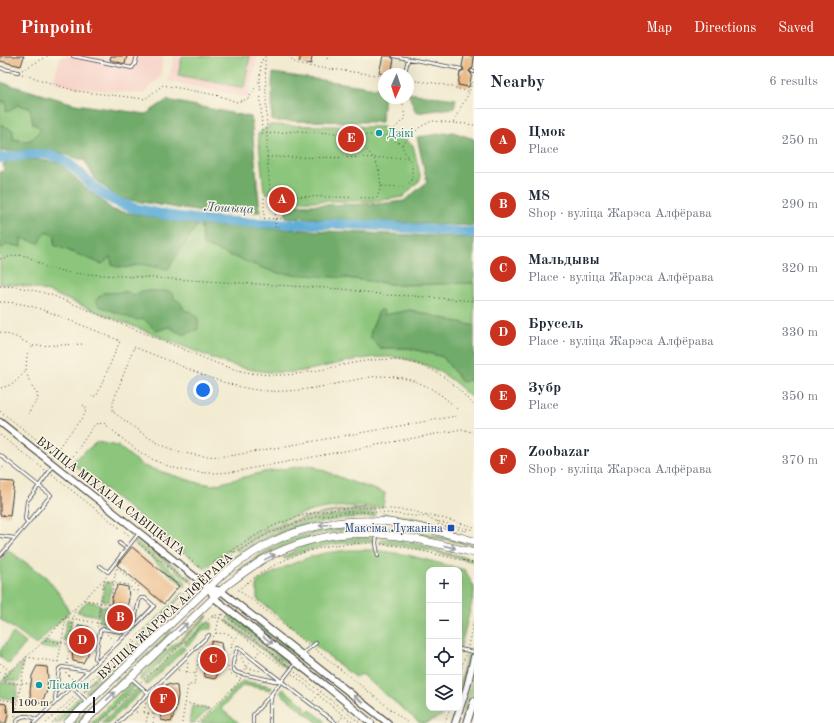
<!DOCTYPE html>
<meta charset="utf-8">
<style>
body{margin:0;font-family:"Old Standard TT",serif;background:#f6f6f7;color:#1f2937}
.controls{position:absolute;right:12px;bottom:12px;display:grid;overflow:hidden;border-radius:8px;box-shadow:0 4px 16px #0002}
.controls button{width:36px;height:36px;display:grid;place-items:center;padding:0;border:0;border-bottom:1px solid #e0e1e3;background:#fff;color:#1f2937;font:20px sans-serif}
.compass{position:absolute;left:378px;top:12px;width:36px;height:36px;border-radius:50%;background:#fff;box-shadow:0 4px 16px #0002;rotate:183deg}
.scale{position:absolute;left:12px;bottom:10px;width:83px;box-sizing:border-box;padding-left:4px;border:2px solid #1c1c1c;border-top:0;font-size:11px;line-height:14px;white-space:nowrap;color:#1c1c1c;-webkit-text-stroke:3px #fcf5e5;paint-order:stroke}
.you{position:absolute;left:203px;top:334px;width:14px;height:14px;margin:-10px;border:3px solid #fff;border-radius:50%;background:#1a73e8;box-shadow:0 0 0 6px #1a73e833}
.badge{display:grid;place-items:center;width:26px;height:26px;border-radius:50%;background:#c8321e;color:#fff;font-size:13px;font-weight:700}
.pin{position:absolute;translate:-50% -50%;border:2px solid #fff;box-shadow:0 1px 4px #0006}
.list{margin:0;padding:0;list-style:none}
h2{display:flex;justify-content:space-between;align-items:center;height:52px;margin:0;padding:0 16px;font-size:17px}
h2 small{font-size:13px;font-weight:400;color:#747a83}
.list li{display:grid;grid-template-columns:26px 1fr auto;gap:12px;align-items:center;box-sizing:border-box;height:64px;padding:0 16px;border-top:1px solid #e0e1e3}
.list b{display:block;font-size:15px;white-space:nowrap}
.list p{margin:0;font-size:13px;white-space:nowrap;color:#747a83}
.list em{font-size:13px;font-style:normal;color:#747a83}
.icon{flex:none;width:22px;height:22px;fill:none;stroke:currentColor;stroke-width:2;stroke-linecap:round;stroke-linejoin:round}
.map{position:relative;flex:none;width:474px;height:667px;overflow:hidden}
header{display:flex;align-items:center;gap:24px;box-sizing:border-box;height:56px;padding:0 20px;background:#c8321e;color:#fff}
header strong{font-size:19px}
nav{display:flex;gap:22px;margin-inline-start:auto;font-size:14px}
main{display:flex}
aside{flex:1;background:#fff}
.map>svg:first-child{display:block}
.built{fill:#f7d1c8}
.green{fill:#8cc67b;stroke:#54714c;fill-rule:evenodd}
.forest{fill:#71ab6b;stroke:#466444}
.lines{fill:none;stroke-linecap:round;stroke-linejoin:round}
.river{stroke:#5eadd8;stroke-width:10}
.building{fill:#eab885}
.service-casing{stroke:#3c3b37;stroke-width:4}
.tertiary-casing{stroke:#3c3b37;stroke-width:8}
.secondary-casing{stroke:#3c3b37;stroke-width:8}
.path{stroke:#3c3b37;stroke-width:1;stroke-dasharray:1 3;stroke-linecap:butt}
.service{stroke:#fff;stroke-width:2.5}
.tertiary{stroke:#fff;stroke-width:6}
.secondary{stroke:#fff;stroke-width:7}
.oneway{stroke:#999}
.culture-dot{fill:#0f9aa8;stroke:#fcf5e5;stroke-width:1.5}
.transit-dot{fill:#1a4fb4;stroke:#fcf5e5;stroke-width:1.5}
.labels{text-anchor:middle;stroke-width:3;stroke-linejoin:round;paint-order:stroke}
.culture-label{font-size:12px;fill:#0d838f;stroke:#fcf5e5;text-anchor:start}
.street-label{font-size:12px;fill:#1c1c1c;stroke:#fcf5e5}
.transit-label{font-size:12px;fill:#164399;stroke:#fcf5e5;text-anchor:end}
.water-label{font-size:13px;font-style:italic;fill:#365667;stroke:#fcf5e5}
</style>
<header>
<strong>Pinpoint</strong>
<nav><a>Map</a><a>Directions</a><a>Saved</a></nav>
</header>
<main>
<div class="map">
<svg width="474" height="667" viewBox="0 0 474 667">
<rect width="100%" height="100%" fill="#fcf5e5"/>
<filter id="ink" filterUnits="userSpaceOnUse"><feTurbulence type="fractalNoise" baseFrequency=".025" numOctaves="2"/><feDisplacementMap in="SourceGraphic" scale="8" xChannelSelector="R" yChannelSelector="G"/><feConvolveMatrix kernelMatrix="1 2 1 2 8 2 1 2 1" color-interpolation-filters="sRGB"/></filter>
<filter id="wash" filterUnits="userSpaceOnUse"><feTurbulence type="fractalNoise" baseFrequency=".012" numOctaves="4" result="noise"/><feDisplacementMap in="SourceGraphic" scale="16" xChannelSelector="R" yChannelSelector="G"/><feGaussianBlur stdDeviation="0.9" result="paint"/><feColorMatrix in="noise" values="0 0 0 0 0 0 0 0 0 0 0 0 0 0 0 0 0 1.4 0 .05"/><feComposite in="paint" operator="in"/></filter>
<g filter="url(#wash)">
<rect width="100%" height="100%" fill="#f2ebd1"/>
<!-- built -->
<path class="built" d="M61,0H163L161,20L143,38L78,32L56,26L54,21Z
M174,0H257L248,41L168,25Z"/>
<!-- green -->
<path class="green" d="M182,0H250L244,32L178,19Z
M4,43L6,50L10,55L17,49L30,52L41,72L36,81L28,85L13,83L3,69L0,70V49Z
M270,69L383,71L413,89L421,123L403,141L376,145H284L264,135L258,78Z
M197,169H201L203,189L346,222L399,229L474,227V270L410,254L384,259L380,254L371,274L380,292H409L443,301L462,326L474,323V342C466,339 464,335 458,329C443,316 425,307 406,303C372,296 337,309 303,315C276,319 249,315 222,306L51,237C34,231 18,228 0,228V192H3L6,189L21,190V182L46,176L55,180L95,205L102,208L110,201L125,212L141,208L168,213ZM128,236L133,240L179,245L185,255L103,237Z
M97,386L118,390L143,410L195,426L213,429L264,416L310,409L352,426L385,437L383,451C360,450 335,449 312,455C271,465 238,488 204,512L72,407L73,405Z
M376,452V454C367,455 358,454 348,455C318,457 284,467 257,482C250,486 243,491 236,495L235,493C246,487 256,479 267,474C302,459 339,453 376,452Z
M352,457H376L374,460L372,461L347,462L315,467L289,474L251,491L223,510L222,508L224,507C251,487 280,471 312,463C325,460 339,459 352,457Z
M382,457L414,462L432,466V467L413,466L385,462L383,461Z
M358,469C397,469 436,479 474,489V490L448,484L385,474L370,473L349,474L325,477L310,480L290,487L264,499L232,520L245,509L277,488L289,483L319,474Z
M139,481C149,481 160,496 166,503C174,510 183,517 192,523L191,526L136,483L137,482Z
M348,482H371L373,483L374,486C341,485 314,490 284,503L283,501C288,498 294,495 299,492C314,485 332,483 348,482Z
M382,482L396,484L424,489L442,496L474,503V506C443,498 412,490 380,487V486Z
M135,485L185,525L186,526L185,531L133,487Z
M8,494L46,521L61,540L69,556L36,589L0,563V505Z
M349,494H374L408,499L465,514L474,531V538L459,597V514H429V652H445L443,659L426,667H420L361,618L356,622L257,543V526C277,514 298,504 321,498C330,496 340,495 349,494Z
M105,526L112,527L109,546L102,544Z
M184,537L178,544L145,577L137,583L143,576L183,537Z
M87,545L100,548L98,560L77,556Z
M101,550L109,551L106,567L99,566Z
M230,558L290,605V610L229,562V559Z
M207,559V561L141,625L140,622L141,619L163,597L180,584Z
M67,563L72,564L68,585L63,584Z
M227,564L289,612L288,613L226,565Z
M205,567H212V573H205L187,590L184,587Z
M256,567L271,576L329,622L327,625L255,568Z
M172,573V574L160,590L80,667H74Z
M13,577L26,587L9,608L0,601V595Z
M148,578H149V579L123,607L91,636L88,637H86V635Z
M45,585L59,588L58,594L39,591Z
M129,588L131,589V590L84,634H83V633Z
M182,589L185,593L147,629L145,628L144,626Z
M467,598L470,600V601L459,643V628Z
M23,606L19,626L3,624Z
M474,617V633L464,666V667H462L464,652Z
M242,625L272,630L271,634L243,629L221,653L239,667H200Z
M1,626L18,629L16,644L0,641V627Z
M130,628H133L136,630L97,667H91Z
M137,633H139L141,636L108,667H101Z
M283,633L305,650V652L304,654L306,656L308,654H310L324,664V667H318L280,637Z
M80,640L81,642V646L60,667H54Z
M192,650L209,653L195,667H189Z"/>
<!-- forest -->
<path class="forest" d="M273,17L384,33L382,66L272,65V25Z
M0,26L75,48L146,58L167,44L251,61L260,156H202L117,142L95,123L85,105L52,94L7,95L0,96V70L2,69L13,74V83C30,86 32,87 41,72L33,68L30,52L17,49L10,55H6V50L4,44L0,49Z
M408,37L456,43L454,52L416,57Z
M453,76L474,83V170L286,161L285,149L378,148L404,145L427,126L417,81Z
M32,103L60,107L84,130L113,154L197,169L168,213L141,208L125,212L113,210L110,201L102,208L54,189L55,180L46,176L39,187L21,182V190L6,189L3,192H0V116L3,115L4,112L3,108L8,105Z
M201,169L474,182V227L399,229L346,222L276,217L203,189Z
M142,235H169L174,239V243L179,245L185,255H190L198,262V273L183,279L169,271L156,275L144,263L136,264L99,250L96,244L103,237L128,236L133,240Z
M380,253L384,255V259L410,254L474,270V323L462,326L443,301L409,292H380L370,281L371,274Z"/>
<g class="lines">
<!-- river -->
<path class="river" d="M0,102C18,101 36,95 54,100C74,106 87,127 104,139C121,150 141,154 161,158C218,169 277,167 335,168C382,169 428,174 474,177"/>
</g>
<g id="blocks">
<!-- building -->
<path class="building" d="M0,0H24L21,10L0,5Z
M111,0H127L125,8L110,4Z
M301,0H312L311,8L299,6Z
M383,0H391L392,2L394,3L391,18H383L379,17Z
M464,0H474L473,12L471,13L469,15L470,17L472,18L469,31L458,29L460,16L464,14L462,10Z
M0,425L14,426L10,460L0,459Z
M132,491L179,530L164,548L117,509Z
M118,529L128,531L129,542L126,558L121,567L111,565L110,554L113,539Z
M79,569L89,571L90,582L88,598L83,607L73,605L72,594L74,579Z
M212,585L221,587L223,598L220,614L215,623L205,621L204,610L207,595Z
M37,610L47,611L48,622L46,638L41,647L31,646L30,635L32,620Z
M167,628L177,630L178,640L175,656L171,666L161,664L160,653L162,638Z
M0,647L6,648L8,659L6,667H0Z"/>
</g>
</g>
<g filter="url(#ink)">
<use href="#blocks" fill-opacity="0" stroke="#3c3b37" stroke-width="1"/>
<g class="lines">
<defs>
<path id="service" d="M73,0L132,12L135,8L137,0
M394,0L461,13
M0,12L18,16
M472,15L474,16
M405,16L408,4
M0,399L39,430L27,445L25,463L28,467
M377,479L376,487L378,500
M0,480L15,482
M119,487L126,492
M0,500L28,467L51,439L39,430L54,409
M100,510L108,516L139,477
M459,593L474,596
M302,598L316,587
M98,606L95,602L100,575L103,573L128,577
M131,622L148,637
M281,625H275L238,617C236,616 234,615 233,612C232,607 236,596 238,591C270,617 303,642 336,667
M72,631L87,646
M57,645L55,643L59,613L62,611L88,615
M17,667L18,663C24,658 31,660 37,664
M34,667L133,572L154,550L145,542H141L139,545L133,572
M118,667L209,579
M253,667V659L273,636L296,607
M270,667V650L272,637"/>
<path id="tertiary" d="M0,366L209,532L214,542L326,630L371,667
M209,532L221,535L388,667
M455,667L467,631L474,601
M467,667L474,645"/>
<path id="secondary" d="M67,667L224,517C239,506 255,494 272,486C304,470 343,463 379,465C411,468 443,476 474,485
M83,667L227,529C239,520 251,511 264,503C288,490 321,479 348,478C390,475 433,486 474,497"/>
</defs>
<!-- service casing -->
<use href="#service" class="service-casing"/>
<!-- tertiary casing -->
<use href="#tertiary" class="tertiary-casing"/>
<!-- secondary casing -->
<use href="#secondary" class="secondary-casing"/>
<!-- path -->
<path class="path" d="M289,0L293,5L299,9L384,20
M327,3L328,0
M22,14L48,0
M22,18L76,35L145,43L163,29L220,40L237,46L248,43L260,24L262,77L267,78L296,75L387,80L405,62L402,42
M260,23L261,4L264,3
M408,24L434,27L449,30L469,36L472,27L474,25
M454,66L459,54L469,37
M388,80L402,89V90L407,101
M402,89L420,71L432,65L466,68L474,69
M267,101L408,102L412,107V124L405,131L381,130
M271,135L285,140
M260,162L281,163
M264,163V141L270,134L267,101V78L265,0
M275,163V171H280
M276,163L274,151L279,143L285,140L377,142L381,130L379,114L374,102L353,79
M0,203L18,199L27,200L46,211L70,217L343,233L386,239L413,240L474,245
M0,230C18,230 34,234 51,239C91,255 131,272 171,288C197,299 223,312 251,317C265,319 281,320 296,318C344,312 385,291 432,314C441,319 450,325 457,332C463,337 468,344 474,349
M0,246C26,246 47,255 71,265C87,271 104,278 120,285L97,339L92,341L91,340
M0,276L16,281L33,290L85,288
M134,291C152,298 170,305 188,313C221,326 249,337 285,335C317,334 347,324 378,320C411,320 434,330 457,353L456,360L235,399C206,403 177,399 151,383C138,375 126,365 113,356V346Z
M26,314L27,298L33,290
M1,332L13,328L26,315L29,324L33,333L37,337L38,344L31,352L28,358
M0,355L54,397L85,358L86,351L83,349
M474,377L462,373L238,415C204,420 172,416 143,398C129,389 117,378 104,367L95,368L82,387L68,408L171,487L204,515L215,506L218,510L234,498V493C246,486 257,478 269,472C306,454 350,449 391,453C400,454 413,454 422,458C426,459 428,462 432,464C446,468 460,471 474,474
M0,379L45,414
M0,415L5,409
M52,419L130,480
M438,465L437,468L447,471
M458,473L466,475L467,473
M381,488L400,490L474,507
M215,506L230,495L238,496L253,486L270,477L285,471L315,461L346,456H379L422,461L431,459L474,471
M117,512L139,531L138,535
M104,525L129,529L133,535H138L137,539
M84,544L111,548
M223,558L288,610
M212,560L223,558L219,562L216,577L229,578L234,583
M107,569L116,513
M98,571L97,570L104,525
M107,578L114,586
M213,581L216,577
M46,584L73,589
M308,588L252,544L238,534C262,514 289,499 320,492C336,487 354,488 372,487
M468,590L474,563
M315,593L408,667
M240,598L246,612L261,615
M230,600L232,587L239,578
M256,600L260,594
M58,606L66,561L97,567L125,572L128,570
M0,607L10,615
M67,608L75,552
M228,611L229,616L234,620
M178,614L196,618
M245,614L250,607
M0,616L7,617
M66,616V617L73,624
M187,616L188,606
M295,616L360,667
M292,618L353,667
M236,621L243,623
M459,623L465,599
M0,625L45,584L66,561L107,520
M1,625L21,628
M141,626L211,561L219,562L224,565L286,613
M22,627L31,628
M81,633L129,588L137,586L183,543L188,538L184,535L191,529L137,486
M84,636L132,590L134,583L184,536
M0,643L17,646
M313,645L320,637
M185,647L188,629H194L200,593
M136,656L148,657L146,667
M144,656L146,646
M148,658H154
M15,660L26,601L58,606
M339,665L343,660
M46,667L75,640
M52,667L77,642
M99,667L136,631
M153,667L159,633
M182,667L185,647L212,652
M197,667L239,626L240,623
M445,667L450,652"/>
<!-- service -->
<use href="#service" class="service"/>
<!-- tertiary -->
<use href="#tertiary" class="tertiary"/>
<!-- secondary -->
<use href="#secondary" class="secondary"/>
</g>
<!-- one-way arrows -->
<defs><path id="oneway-shaft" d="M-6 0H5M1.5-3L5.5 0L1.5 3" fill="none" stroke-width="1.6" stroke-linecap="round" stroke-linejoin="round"/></defs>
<g class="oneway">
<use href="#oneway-shaft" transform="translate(325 469) rotate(171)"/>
<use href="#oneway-shaft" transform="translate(450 491) rotate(13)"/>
<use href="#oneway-shaft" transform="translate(270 501) rotate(-26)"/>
<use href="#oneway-shaft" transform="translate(183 571) rotate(-44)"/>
<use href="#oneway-shaft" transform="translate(268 584) rotate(38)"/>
<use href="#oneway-shaft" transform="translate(111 640) rotate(-44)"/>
<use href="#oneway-shaft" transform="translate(358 643) rotate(-142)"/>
</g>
</g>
<!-- markers -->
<g class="culture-dot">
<circle cx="379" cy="77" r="4"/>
<circle cx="39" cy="629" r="4"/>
</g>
<rect class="transit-dot" x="447" y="468" width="8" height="8" rx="2"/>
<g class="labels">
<!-- culture labels -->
<g class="culture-label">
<text x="387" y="81">Дзікі</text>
<text x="47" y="633">Лісабон</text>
</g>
<!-- street labels -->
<g class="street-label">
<text transform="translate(111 440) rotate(38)" y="4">ВУЛІЦА МІХАІЛА САВІЦКАГА</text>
<text transform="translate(165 560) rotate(-43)" y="4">ВУЛІЦА ЖАРЭСА АЛФЁРАВА</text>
</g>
<!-- transit labels -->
<g class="transit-label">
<text x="443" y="476">Максіма Лужаніна</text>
</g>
<!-- water labels -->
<g class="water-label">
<text transform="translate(229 151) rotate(3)" y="5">Лошыца</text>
</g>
</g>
</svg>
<div class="controls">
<button>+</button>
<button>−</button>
<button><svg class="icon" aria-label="locate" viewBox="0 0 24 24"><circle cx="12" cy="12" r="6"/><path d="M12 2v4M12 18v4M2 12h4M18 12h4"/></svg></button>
<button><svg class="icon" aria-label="layers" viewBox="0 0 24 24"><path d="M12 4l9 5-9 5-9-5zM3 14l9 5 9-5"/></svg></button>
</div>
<svg class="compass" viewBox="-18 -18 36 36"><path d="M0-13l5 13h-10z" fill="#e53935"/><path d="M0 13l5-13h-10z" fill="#747a83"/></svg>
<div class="scale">100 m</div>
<div class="you"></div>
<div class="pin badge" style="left:282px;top:144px">A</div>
<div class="pin badge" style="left:120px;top:562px">B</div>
<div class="pin badge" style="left:213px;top:604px">C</div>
<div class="pin badge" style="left:82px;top:585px">D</div>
<div class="pin badge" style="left:351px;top:83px">E</div>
<div class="pin badge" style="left:163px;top:644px">F</div>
</div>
<aside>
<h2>Nearby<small>6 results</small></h2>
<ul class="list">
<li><span class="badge">A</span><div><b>Цмок</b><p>Place</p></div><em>250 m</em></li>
<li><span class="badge">B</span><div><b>М8</b><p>Shop · вуліца Жарэса Алфёрава</p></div><em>290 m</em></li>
<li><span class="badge">C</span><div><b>Мальдывы</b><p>Place · вуліца Жарэса Алфёрава</p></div><em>320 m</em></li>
<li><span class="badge">D</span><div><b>Брусель</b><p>Place · вуліца Жарэса Алфёрава</p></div><em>330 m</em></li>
<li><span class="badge">E</span><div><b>Зубр</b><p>Place</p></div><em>350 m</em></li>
<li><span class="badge">F</span><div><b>Zoobazar</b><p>Shop · вуліца Жарэса Алфёрава</p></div><em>370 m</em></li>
</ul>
</aside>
</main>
